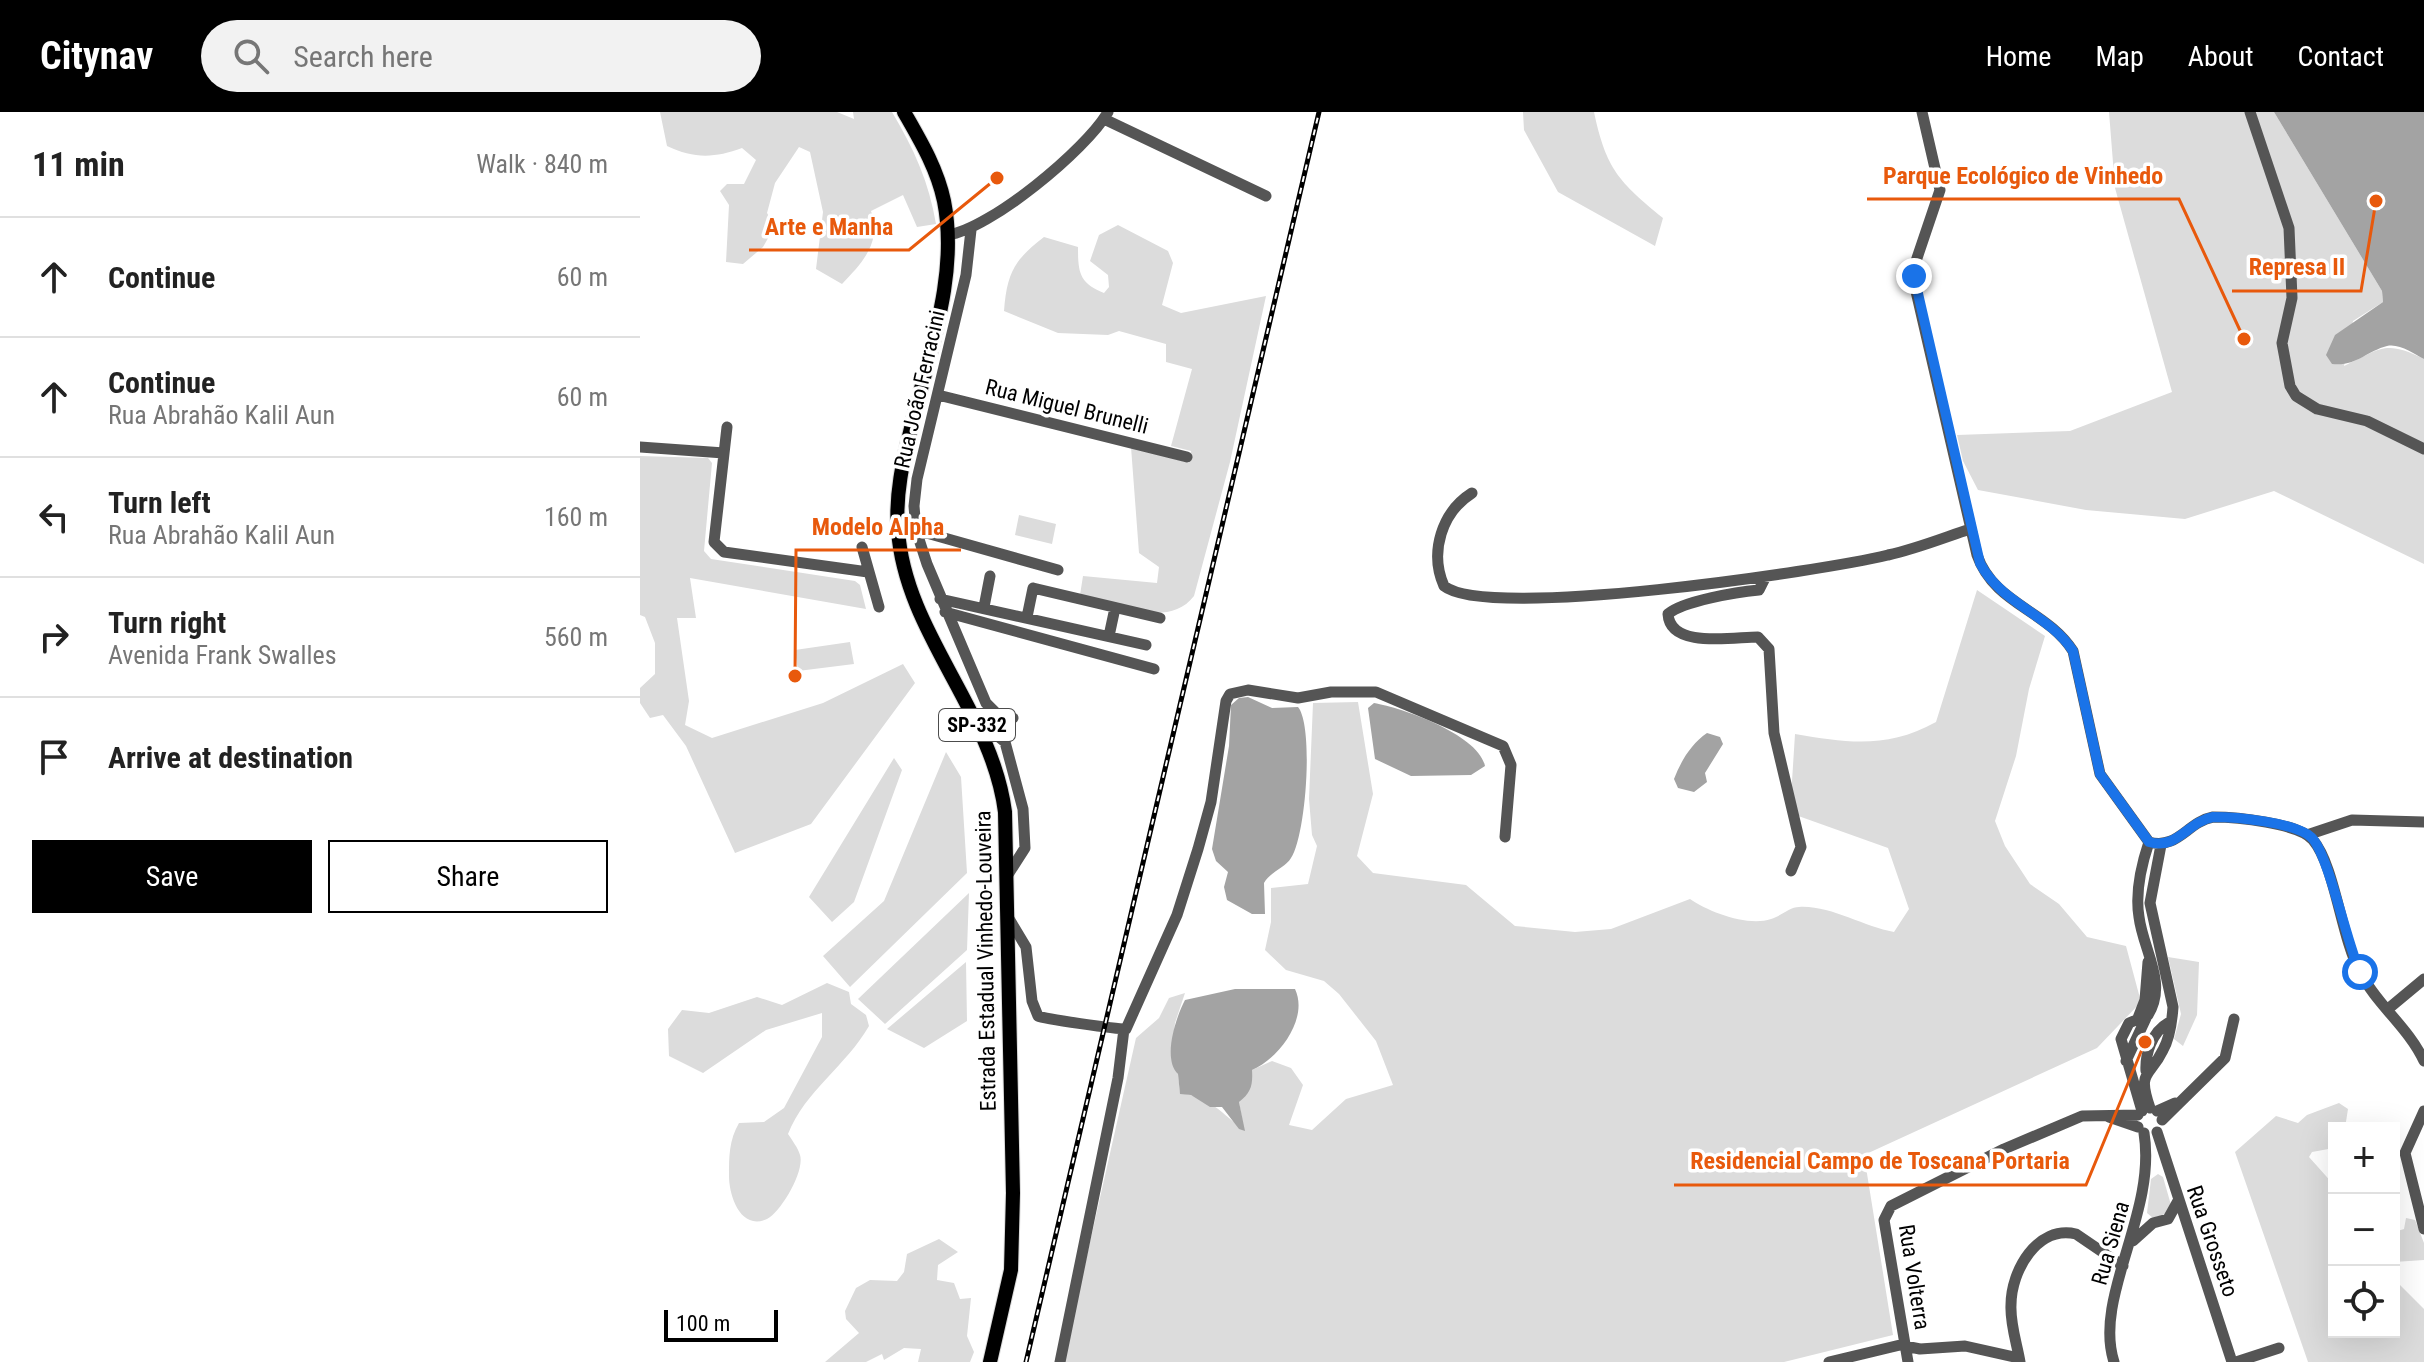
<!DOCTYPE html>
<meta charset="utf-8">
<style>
body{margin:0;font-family:"Roboto Condensed",sans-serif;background:#f2f2f2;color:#222}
.controls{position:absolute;right:24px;bottom:24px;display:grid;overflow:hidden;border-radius:0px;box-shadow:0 8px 32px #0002}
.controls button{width:72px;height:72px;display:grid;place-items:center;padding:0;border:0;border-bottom:2px solid #e0e0e0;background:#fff;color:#222;font:40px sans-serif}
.scale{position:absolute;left:24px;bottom:20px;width:114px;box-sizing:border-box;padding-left:8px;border:4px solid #000;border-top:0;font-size:22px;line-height:28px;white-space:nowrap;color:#000;-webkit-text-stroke:6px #fff;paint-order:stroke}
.stop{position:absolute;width:24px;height:24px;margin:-18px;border:6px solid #1a73e8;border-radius:50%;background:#fff}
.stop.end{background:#1a73e8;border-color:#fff;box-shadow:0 2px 8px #0008}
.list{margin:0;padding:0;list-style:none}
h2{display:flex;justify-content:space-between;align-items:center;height:104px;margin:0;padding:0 32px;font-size:34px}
h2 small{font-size:26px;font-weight:400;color:#767676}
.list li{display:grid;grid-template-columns:52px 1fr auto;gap:24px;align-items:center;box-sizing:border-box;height:120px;padding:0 32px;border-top:2px solid #e0e0e0}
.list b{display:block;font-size:30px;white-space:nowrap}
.list p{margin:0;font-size:26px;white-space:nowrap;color:#767676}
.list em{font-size:26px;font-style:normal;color:#767676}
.actions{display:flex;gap:16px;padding:24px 32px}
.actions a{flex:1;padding:18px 0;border:2px solid #000;border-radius:0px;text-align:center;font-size:28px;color:#000}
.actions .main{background:#000;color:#fff}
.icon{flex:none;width:44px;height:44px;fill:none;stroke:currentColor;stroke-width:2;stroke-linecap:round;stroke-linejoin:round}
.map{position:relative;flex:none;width:1784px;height:1250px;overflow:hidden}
header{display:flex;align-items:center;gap:48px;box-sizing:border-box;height:112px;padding:0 40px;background:#000;color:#fff}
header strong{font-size:38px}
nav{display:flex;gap:44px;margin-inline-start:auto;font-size:28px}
.search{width:560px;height:72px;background:#f2f2f2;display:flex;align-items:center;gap:20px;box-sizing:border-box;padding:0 28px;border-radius:44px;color:#767676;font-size:30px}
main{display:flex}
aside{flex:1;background:#fff}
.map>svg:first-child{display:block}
.green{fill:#dcdcdc}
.water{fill:#a3a3a3}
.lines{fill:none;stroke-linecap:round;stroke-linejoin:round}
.major-casing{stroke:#dbdbdb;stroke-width:16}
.minor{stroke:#555;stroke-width:11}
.major{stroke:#000;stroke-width:14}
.rail-casing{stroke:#000;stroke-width:5}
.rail{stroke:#fff;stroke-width:2;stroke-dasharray:6;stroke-linecap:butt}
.route{stroke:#1a73e8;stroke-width:10}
.labels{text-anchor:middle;stroke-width:7;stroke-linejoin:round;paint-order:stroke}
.shield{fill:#fff;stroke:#4c4c4c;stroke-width:2}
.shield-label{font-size:20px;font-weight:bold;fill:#000}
.street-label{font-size:22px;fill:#000;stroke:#fff}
.leader{fill:none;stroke:#e8590c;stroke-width:3}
.callout-dot{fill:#e8590c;stroke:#fff;stroke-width:3}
.callout-label{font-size:24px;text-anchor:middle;font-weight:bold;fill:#e8590c;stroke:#fff;stroke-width:7;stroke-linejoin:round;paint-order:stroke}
</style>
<header>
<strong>Citynav</strong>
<div class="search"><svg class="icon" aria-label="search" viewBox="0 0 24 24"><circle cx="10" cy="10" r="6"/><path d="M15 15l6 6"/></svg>Search here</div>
<nav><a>Home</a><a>Map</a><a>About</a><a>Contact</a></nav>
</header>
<main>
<aside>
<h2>11 min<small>Walk · 840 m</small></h2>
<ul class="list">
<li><svg class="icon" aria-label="ahead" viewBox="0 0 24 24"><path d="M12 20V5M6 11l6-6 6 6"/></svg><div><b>Continue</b></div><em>60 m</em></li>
<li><svg class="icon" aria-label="ahead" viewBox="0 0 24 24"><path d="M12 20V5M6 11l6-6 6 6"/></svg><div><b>Continue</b><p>Rua Abrahão Kalil Aun</p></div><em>60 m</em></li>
<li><svg class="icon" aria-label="left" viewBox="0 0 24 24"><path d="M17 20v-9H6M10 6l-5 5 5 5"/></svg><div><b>Turn left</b><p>Rua Abrahão Kalil Aun</p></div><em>160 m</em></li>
<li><svg class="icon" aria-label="right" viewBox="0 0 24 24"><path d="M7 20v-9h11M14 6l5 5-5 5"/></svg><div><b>Turn right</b><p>Avenida Frank Swalles</p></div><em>560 m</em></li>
<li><svg class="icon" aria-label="arrive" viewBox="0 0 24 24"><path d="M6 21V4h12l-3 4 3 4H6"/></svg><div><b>Arrive at destination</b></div></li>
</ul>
<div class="actions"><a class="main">Save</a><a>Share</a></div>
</aside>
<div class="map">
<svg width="1784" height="1250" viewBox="0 0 1784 1250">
<rect width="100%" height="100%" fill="#fff"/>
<!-- green -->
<path class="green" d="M20,0H197L214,7L213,0H252C274,37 289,70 296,112L277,115L263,83L231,99C242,130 223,150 202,172L176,157L183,100L170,40L159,35L135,71L127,101L135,114L123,135L103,152L86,150L89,93L80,79L87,72H104L116,48L102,36C75,46 54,47 27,34Z
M883,0H954C966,57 979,70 1023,106L1015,134L918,80L884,18Z
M1469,0H1634L1742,179L1743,190L1713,209L1704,254C1742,236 1745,228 1784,247V452L1634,379L1545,407L1446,398L1338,378L1323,349L1317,323L1430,319L1532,280L1475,76Z
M478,113L528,139L533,151L522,193L541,201L626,184L590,350L554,484C528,518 474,491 440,483L443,464L517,471L519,455L499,441L491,335L549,351L551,339L531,334L552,257L526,250V232L479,219L468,223L418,221L364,199C367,161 374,148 404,125L438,135C438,160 439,171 464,181L469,175L468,163L450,149L459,123Z
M0,344L68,346L72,351L64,439L71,447L215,469L220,473L226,497L50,466L56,506H37L49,589L45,613L72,626L183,591L263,552L275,571L171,712L95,741L46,634L23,603L10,606L0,591V576L15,562V531L5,505L0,503Z
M379,403L416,412L412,432L375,423Z
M1337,478L1405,524L1389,577L1376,644L1355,709L1365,734L1390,772L1419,792L1447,825L1486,834L1501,890L1457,936L1224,1043L1253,1223L1144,1250H423L496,926L519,906L529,886L545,881L535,911L531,946L538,962L540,981C571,985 582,1002 604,1018L599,990L612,958L632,949L651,956L663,973L649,1013L672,1018L706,987L753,973L736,929L699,882L684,869L646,858L625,838L631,810V776L668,772L677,734L672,723L669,687L673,591L718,590L733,682L717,744L733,761L826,773L875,814L935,820L971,817L1050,787C1069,800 1108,815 1131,807C1141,804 1150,795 1159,795C1190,793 1224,815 1254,820L1269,797L1248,736L1150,701L1155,622C1208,631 1247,637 1296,610Z
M210,530L214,552L158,559L155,538Z
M306,640L321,665L327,761L210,875L183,844L244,789Z
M254,646L262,658L214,790L192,810L169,785Z
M329,781L327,838L245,912L218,887Z
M1528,845L1559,850L1557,903L1543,934L1534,927L1541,902Z
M326,850L327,909L284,936L247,917Z
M187,871L209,880L211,892L226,903L229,914C206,954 165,979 148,1022C152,1028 158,1036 160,1043C165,1059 141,1100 127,1107C100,1119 89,1083 89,1064C89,1045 89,1028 99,1011L124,1010L144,996L182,925V901L126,918L63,961L29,944L28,917L42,898L69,901L117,885L142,893Z
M1699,991L1708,997L1705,1016H1694V1036L1672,1040L1669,1045L1694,1073V1220H1754V1167L1784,1197V1250H1668L1595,1040L1636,1004L1658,1011L1667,1003Z
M1518,1062L1523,1065L1531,1093L1526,1102L1513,1106L1507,1101L1511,1067Z
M1766,1106L1775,1108L1784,1131V1148L1754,1150V1120L1764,1117Z
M299,1127L318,1140L298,1153L297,1168L314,1171L320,1187L331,1186L327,1224L334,1240L330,1250H278L281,1237L264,1236L244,1248L242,1242L226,1250H185L219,1221L206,1207L205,1199L216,1176L230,1168L257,1169L264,1160L267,1142Z"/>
<!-- water -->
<path class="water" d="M1634,0H1784V247C1774,242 1759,231 1747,234C1727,239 1715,255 1692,252L1686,243L1695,223L1743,190L1742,179Z
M608,585L632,596L658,595C674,614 666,724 651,746C645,756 631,759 624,771L625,802H612L587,788L584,775L588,760L576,749L572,737L589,634L591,593L599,586Z
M734,591C763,596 839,623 845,654L831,663L771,664L735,647L728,596Z
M1067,621L1080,625L1083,632L1065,661L1067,670L1054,680L1038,676L1034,667C1041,649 1051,632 1067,621Z
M595,877H655C669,906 639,947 612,958C613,973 611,981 599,990L605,1019L599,1017L582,995H570L551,983L540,982L538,962C522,947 536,905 545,888Z"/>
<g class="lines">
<defs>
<path id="major" d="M264,0C280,28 297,56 304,89C319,164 288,243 271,316C263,349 255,383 258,418C265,521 352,598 365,700L373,1081L371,1158L350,1250"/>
</defs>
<!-- major casing -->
<use href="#major" class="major-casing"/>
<!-- minor -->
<path class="minor" d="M1282,0L1300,78L1274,155L1275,175L1337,443C1354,492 1407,498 1433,539L1460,662L1509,730
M1610,0L1649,116L1652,186L1642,231L1650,274L1656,284L1677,297L1727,309L1784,337
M464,7L626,84
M331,118L326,163L277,367L274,394L276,418L287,452L346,591L356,601L373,606
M308,123C350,117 446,38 468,0
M298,283L547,345
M87,315L74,430L84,440L228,460
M0,335L84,341
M832,381C802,400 789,440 804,474C847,509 1183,459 1248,443C1276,437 1303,426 1330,417
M276,418L418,458
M222,435L239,495
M1125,466L1119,478C1097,480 1043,489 1028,502C1030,537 1093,525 1118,525L1129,537L1134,621L1161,735L1151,759
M300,487L506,533
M344,495L350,464
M305,500L514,557
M387,505L393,476L520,506
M469,524L475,496
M334,605L365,630L383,697L385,736L367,764
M1667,723L1712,708L1784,710
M1509,730C1538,738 1547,710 1573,705C1595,705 1659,711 1673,728C1695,754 1701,825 1720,860C1737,893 1768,915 1784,949
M368,805L386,835L392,889L398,904C404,907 476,917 486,917L537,803L558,737L571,690L586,589L590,582L608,578L658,586L691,580H736L863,634L871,653L865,725
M1748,897L1784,867
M1498,906L1505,888L1508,850
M1486,949L1507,904
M1506,959C1505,942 1512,920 1528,911
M1510,996C1497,958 1509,967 1523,938C1530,926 1532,909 1533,895L1510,791L1521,733
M1502,999L1481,927L1489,911L1508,903C1528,871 1503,838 1499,805C1495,781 1501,754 1509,730
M1517,999L1535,991
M1784,999L1765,1041L1784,1117
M1469,1005L1498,1015
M1522,1008L1585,946L1594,907
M1517,1020L1592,1250
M1493,1129L1513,1111L1528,1107L1538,1089
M420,1250L478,966L484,917
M1189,1250L1260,1233L1280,1237L1325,1234L1379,1246
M1268,1250L1244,1108L1251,1094L1364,1037L1442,1004L1498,1003
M1380,1250C1377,1232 1370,1212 1371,1193C1371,1159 1397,1113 1436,1122L1483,1154
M1474,1250C1453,1185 1517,1101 1504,1021
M1596,1250L1639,1236"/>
<!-- major -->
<use href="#major" class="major"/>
<defs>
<path id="rail" d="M386,1250L679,0"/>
</defs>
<!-- rail casing -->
<use href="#rail" class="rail-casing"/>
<!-- rail -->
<use href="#rail" class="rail"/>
</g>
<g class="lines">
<!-- route -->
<path class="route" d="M1274,164L1340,451C1361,492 1409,502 1433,539L1460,662L1509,730C1538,738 1547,710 1573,705C1596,705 1653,710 1671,725C1688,740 1707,832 1720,860"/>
</g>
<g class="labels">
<!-- shield labels -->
<rect class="shield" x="299" y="597" width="76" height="32" rx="6"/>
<g class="shield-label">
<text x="337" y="620">SP-332</text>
</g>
<!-- street labels -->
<g class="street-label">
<text transform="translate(279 277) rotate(-77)" y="8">Rua João Ferracini</text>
<text transform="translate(427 294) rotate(14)" y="8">Rua Miguel Brunelli</text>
<text transform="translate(345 849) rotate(-91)" y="8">Estrada Estadual Vinhedo-Louveira</text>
<text transform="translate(1573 1129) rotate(71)" y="8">Rua Grosseto</text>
<text transform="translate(1470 1131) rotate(-74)" y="8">Rua Siena</text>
<text transform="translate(1275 1165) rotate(81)" y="8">Rua Volterra</text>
</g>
</g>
<!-- callouts -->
<path class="leader" d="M1604 227L1539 87H1227M357 66L269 138H109M1736 89L1721 179H1592M155 564L156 438H321M1505 930L1446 1073H1034"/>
<g class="callout-dot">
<circle cx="1604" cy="227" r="8"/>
<circle cx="357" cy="66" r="8"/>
<circle cx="1736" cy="89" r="8"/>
<circle cx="155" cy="564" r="8"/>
<circle cx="1505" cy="930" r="8"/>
</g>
<g class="callout-label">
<text x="1383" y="72">Parque Ecológico de Vinhedo</text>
<text x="189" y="123">Arte e Manha</text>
<text x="1657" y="163">Represa II</text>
<text x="238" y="423">Modelo Alpha</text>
<text x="1240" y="1057">Residencial Campo de Toscana Portaria</text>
</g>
</svg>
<div class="controls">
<button>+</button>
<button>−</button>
<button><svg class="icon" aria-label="locate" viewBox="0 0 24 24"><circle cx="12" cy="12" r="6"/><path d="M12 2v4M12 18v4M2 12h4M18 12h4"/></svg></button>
</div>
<div class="scale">100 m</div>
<div class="stop" style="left:1720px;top:860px"></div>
<div class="stop end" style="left:1274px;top:164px"></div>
</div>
</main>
